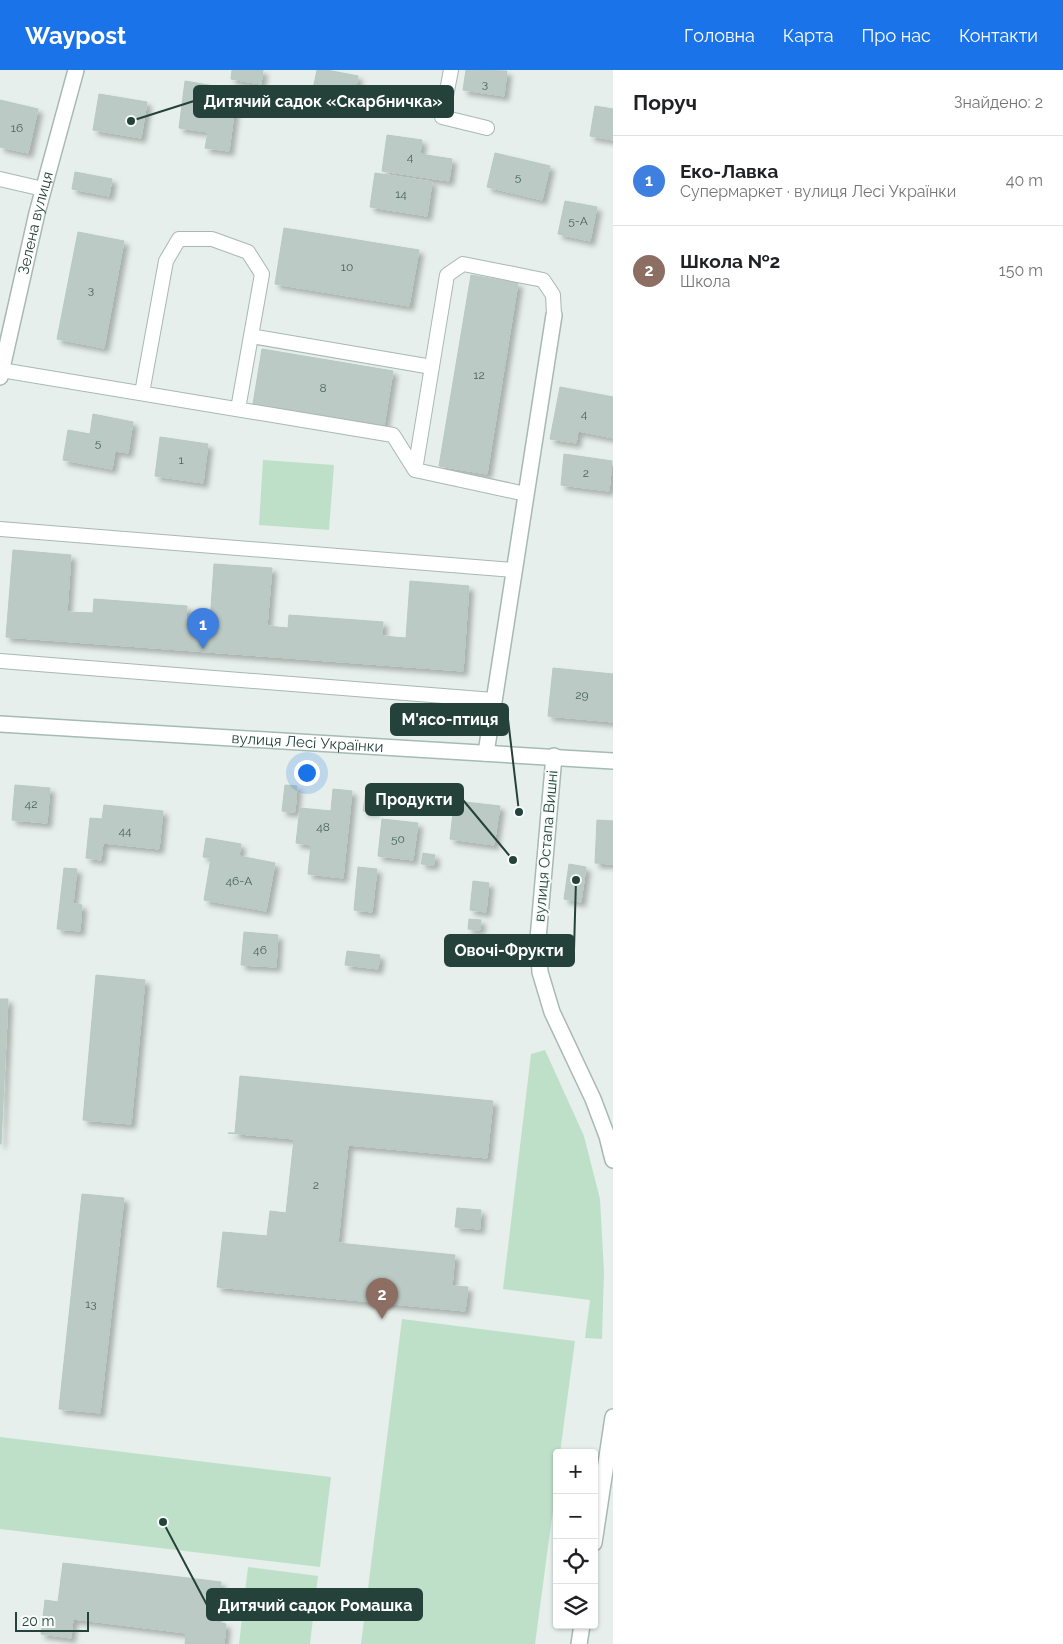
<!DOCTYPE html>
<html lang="uk">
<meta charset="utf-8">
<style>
body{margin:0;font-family:Raleway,sans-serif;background:#f6f6f6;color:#202124}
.controls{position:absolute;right:15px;bottom:15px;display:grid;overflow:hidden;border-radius:5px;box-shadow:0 1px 4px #0004}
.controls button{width:45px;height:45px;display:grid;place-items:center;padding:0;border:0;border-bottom:1px solid #e0e0e0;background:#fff;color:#202124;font:25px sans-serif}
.scale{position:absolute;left:15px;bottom:12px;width:74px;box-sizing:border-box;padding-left:5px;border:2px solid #24423a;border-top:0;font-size:14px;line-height:18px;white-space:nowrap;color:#24423a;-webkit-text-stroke:4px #f7fbf9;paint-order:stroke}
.you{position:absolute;left:306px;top:702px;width:18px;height:18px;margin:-12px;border:4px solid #fff;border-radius:50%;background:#1a73e8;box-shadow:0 0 0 8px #1a73e833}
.badge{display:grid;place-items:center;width:32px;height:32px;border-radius:50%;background:#1a73e8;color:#fff;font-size:16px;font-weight:700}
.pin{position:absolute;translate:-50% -41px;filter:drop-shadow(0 1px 2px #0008)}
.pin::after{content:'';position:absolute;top:26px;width:18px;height:15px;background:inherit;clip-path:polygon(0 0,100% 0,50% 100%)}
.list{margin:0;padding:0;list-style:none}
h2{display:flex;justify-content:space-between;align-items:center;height:65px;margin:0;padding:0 20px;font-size:21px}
h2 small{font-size:16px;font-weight:400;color:#757577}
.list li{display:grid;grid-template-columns:32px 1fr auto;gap:15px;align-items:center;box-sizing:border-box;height:90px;padding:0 20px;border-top:1px solid #e0e0e0}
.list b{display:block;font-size:19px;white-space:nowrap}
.list p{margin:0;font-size:16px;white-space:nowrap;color:#757577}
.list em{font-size:16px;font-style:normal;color:#757577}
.icon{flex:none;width:28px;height:28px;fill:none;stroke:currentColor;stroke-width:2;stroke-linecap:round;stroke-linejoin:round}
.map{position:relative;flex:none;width:613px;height:1574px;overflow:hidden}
header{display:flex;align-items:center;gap:30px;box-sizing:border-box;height:70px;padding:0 25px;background:#1a73e8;color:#fff}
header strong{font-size:24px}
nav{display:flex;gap:28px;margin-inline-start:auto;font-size:18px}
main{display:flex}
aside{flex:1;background:#fff}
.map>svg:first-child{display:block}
.green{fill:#bfe0c8}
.building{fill:#bbcac4;stroke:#b8c9c2;filter:url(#shadow)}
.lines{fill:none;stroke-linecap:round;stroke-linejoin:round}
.lane-casing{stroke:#a8b8b2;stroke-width:16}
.street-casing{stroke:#a8b8b2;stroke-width:18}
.secondary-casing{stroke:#a4bbb3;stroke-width:18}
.lane{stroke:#fff;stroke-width:14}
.street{stroke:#fff;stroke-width:15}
.secondary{stroke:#fff;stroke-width:15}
.labels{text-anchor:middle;stroke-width:4;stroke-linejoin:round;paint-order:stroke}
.number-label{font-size:12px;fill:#4a645c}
.street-label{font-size:15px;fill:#24423a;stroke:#f7fbf9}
.leader{fill:none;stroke:#24423a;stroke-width:2}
.callout-dot{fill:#24423a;stroke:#f7fbf9;stroke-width:2}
.callout{fill:#24423a;stroke:#24423a;stroke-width:2}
.callout-label{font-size:16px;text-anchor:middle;font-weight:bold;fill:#fff}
</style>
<header>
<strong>Waypost</strong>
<nav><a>Головна</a><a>Карта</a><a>Про нас</a><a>Контакти</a></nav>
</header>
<main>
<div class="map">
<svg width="613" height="1574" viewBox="0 0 613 1574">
<defs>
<filter id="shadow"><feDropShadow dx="4.5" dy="4.5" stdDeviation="2.5" flood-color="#0004"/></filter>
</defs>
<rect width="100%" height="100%" fill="#e6efeb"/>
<!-- green -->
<path class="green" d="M263,390L334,395L329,460L259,455Z
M545,980L584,1066L600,1129L604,1202L602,1269L585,1268L590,1230L503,1219L531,984Z
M402,1249L575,1271L560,1383H557V1410L535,1574H361Z
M0,1367L331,1407L320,1497L0,1459Z
M248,1497L318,1506L310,1574H239Z"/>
<!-- building -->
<path class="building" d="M232,0H263L261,14L231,9Z
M317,0H327L358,6L354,27L313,19Z
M466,0L507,1L504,26L463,20Z
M185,11L214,16L212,33L235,36L229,81L205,78L208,62L179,58Z
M99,24L147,32L141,68L93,60Z
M0,30L38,39L28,83L0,77Z
M595,36L613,39V70L590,66Z
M387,65L422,70L420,84L452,89L449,111L382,101Z
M495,83L550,96L542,130L487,117Z
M75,102L112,109L109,126L72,119Z
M375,103L432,112L427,146L370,137Z
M565,131L597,137L590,171L558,164Z
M284,158L419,180L409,236L275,214Z
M78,162L124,171L104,278L57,269Z
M471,205L518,213L487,404L439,396Z
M262,279L393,301L384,356L253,334Z
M560,317L613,327V368L578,361L576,373L550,369Z
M93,344L133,352L128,383L115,381L112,399L63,390L68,360L90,364Z
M160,367L208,374L203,413L155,406Z
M564,384L612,391L609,421L561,415Z
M13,480L71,485L67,542L93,543L94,529L187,536L186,551L210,552L214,494L272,498L267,556L288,558L289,545L383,552L382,566L406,568L410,511L469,516L463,601L6,567Z
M553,598L613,604V652L548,646Z
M15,715L50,718L47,753L12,750Z
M285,715L297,716L295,742L282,741Z
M333,719L352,721L343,808L308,804L311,775L296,773L300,738L331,741Z
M366,720L377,722L375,742L363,741Z
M465,732L500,736L494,775L450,769L453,743L463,744Z
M104,735L163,741L159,779L103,773L101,790L86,788L90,748L102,749Z
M382,749L418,753L413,790L378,786Z
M597,750L613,751V794L595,793Z
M206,768L241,774L239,786L275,793L266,841L204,830L211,788L203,787Z
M423,783L435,785L434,795L421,794Z
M569,794L586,797L581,832L564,829Z
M358,797L377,799L372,842L354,840Z
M64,798L77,799L73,834L82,835L80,861L57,859Z
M473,811L489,813L486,842L470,840Z
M469,849L481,850L480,860L468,859Z
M244,862L278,865L276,897L241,895Z
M347,881L380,885L378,899L345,895Z
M96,905L145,910L131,1054L83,1050Z
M0,929H8L1,1074H0Z
M240,1006L493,1031L487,1088L348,1075L338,1173L455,1185L452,1216L468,1217L465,1241L217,1217L223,1162L267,1166L270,1141L286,1143L294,1069L228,1063H235Z
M82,1124L124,1128L100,1343L59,1339Z
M457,1138L481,1140L480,1159L455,1157Z
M63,1493L221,1512L216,1552L226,1554L224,1574H185L186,1563L73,1549L71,1568L41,1564L45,1530L58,1532Z"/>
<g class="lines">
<defs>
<path id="lane" d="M451,0L442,47L487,58
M0,109L43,119
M251,266L432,297
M1,300L393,365L415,400L526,424
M142,323L166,191L179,169H212L248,182L262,204L238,339
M415,400L447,205L463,194L543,210L553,225L554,245
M0,459L514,500
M0,591L494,630"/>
<g id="street">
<path id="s1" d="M0,307L37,143L76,0"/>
<path d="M486,683L554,245"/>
<path d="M554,686L538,869L540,902L552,942L593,1029L607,1066L613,1090"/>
<path d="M594,1473L613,1347"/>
<path d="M579,1574L582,1555"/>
</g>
<g id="secondary">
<path id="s2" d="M0,654L613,691"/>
</g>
</defs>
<!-- lane casing -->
<use href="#lane" class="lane-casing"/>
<!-- street casing -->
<use href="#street" class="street-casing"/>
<!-- secondary casing -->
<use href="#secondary" class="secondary-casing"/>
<!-- lane -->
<use href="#lane" class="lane"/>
<!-- street -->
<use href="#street" class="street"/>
<!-- secondary -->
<use href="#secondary" class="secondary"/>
</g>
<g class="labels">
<!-- number labels -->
<g class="number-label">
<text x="485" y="18">3</text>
<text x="17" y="62">16</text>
<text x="410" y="91">4</text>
<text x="518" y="111">5</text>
<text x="401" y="128">14</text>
<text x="578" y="155">5-А</text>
<text x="347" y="201">10</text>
<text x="91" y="224">3</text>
<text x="479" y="309">12</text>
<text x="323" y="322">8</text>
<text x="584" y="348">4</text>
<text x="98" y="377">5</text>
<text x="181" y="394">1</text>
<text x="586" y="407">2</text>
<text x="582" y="629">29</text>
<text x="31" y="738">42</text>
<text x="323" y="761">48</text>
<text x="125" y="765">44</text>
<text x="398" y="773">50</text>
<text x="239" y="815">46-А</text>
<text x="260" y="884">46</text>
<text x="316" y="1119">2</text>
<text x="91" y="1238">13</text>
</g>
<!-- street labels -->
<g class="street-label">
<text dy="5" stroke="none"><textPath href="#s1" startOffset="158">Зелена вулиця</textPath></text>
<text dy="5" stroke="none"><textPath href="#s2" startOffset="308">вулиця Лесі Українки</textPath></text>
<text transform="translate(546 776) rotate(-85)" y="5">вулиця Остапа Вишні</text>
</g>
</g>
<!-- callouts -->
<path class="leader" d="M131 51L194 31M519 742L508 649M513 790L463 730M576 810L574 880M163 1452L207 1535"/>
<g class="callout-dot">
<circle cx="131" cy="51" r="5"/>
<circle cx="519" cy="742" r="5"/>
<circle cx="513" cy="790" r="5"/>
<circle cx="576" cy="810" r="5"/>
<circle cx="163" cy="1452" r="5"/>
</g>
<g class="callout">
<rect x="194" y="16" width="259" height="31" rx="5"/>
<rect x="391" y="634" width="117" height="31" rx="5"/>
<rect x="366" y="714" width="97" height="31" rx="5"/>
<rect x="445" y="865" width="129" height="31" rx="5"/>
<rect x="207" y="1519" width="215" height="31" rx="5"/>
</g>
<g class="callout-label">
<text x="323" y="37">Дитячий садок «Скарбничка»</text>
<text x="450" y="655">М'ясо-птиця</text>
<text x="414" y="735">Продукти</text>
<text x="509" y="886">Овочі-Фрукти</text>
<text x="315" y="1541">Дитячий садок Ромашка</text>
</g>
</svg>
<div class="controls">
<button>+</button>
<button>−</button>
<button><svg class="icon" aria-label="locate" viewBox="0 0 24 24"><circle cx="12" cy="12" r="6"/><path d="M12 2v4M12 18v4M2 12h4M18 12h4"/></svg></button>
<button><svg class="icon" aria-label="layers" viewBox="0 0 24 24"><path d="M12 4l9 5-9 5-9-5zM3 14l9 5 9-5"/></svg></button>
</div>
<div class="scale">20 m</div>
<div class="you"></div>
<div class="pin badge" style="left:203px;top:579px;background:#3f7fe0">1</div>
<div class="pin badge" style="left:382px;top:1249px;background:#8d6e63">2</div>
</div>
<aside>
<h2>Поруч<small>Знайдено: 2</small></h2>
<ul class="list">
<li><span class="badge" style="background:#3f7fe0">1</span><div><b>Еко-Лавка</b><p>Супермаркет · вулиця Лесі Українки</p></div><em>40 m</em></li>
<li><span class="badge" style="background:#8d6e63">2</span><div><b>Школа №2</b><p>Школа</p></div><em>150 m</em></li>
</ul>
</aside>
</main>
